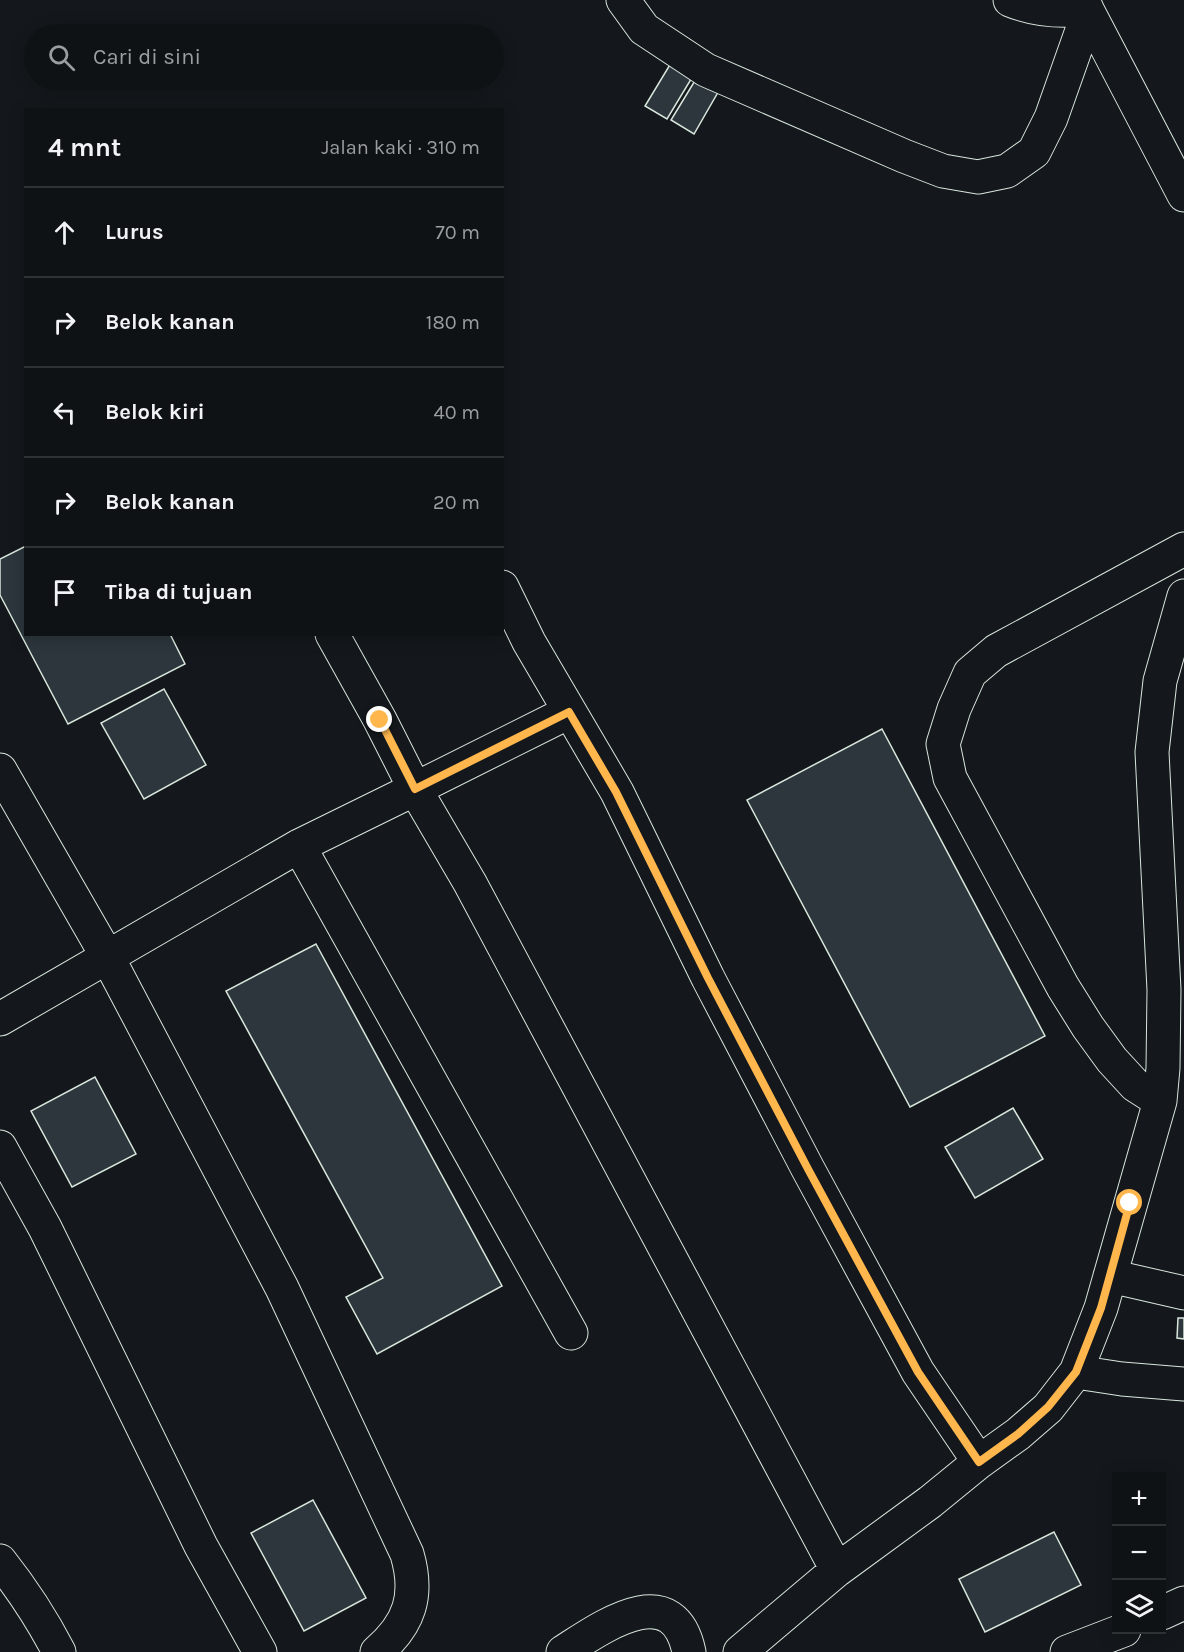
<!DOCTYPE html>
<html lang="id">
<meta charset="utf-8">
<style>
body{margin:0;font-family:Karla,sans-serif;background:#1d2022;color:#f1f3f6}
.controls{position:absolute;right:18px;bottom:18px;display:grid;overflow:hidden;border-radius:0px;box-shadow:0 3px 15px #0003}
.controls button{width:54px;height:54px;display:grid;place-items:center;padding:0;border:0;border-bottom:2px solid #2f3234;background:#0f1215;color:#f1f3f6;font:30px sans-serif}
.stop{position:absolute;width:18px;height:18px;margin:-14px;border:4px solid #ffb74d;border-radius:50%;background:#fff}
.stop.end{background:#ffb74d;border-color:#fff;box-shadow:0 2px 6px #0008}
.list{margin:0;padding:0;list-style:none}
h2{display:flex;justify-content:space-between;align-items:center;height:78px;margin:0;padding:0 24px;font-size:26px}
h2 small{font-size:20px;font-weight:400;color:#9b9ea0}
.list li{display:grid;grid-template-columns:39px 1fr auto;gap:18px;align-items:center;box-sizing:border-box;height:90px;padding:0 24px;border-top:2px solid #2f3234}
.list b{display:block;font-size:22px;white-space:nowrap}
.list em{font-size:20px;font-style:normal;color:#9b9ea0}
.icon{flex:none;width:33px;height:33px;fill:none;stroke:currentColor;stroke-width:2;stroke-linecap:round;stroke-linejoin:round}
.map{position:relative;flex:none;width:1184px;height:1652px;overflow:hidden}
.search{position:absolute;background:#0f1215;box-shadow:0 3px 15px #0003;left:24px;top:24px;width:480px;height:66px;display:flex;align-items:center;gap:15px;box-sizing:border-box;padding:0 21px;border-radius:33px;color:#9b9ea0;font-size:22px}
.panel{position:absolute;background:#0f1215;box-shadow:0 3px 15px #0003;left:24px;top:108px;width:480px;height:528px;border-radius:0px}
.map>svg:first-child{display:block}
.building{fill:#2c363c;stroke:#d8e6dc;stroke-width:1.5}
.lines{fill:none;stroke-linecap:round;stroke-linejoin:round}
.minor-casing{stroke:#d8e6dc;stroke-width:35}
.minor{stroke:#14181c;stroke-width:33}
.route{stroke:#ffb74d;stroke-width:8}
</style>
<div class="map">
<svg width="1184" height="1652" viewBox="0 0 1184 1652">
<rect width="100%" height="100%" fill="#14181c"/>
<!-- building -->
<path class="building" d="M674,58L696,71L667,119L645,106Z
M699,74L721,87L694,134L671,120Z
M26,546V634H170L185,664L68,724L0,595V559Z
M164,689L206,765L144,799L101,723Z
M882,729L1045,1036L910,1107L747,800Z
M316,944L502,1286L377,1354L346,1297L383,1278L226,991Z
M95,1077L136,1154L72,1187L31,1111Z
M1013,1108L1043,1159L975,1198L945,1147Z
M1178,1318H1184V1339L1177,1338Z
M313,1500L366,1598L304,1631L251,1533Z
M1054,1532L1081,1585L985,1632L959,1579Z"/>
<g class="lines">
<defs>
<path id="minor" d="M623,0L644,29L706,70L904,156L943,171L978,177L1007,171L1034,152L1051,118L1086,19L1087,9C1061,12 1034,10 1010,0
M1082,0L1184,195
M502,587L529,642L617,792L708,978L808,1169L918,1372L979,1462
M332,634L380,720L415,789L569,712
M0,770L107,956L282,1288L407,1554C419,1595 410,1624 377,1652
M299,846L571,1333
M0,1019L299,846L415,789L470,883L837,1570
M1160,1101L1135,1085L1112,1060L1088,1027L1063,987L950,778L943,744L954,709L970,673L996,651L1184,549
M0,1147L45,1228L201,1546L260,1652
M1110,1276L1184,1293
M1076,1372L1122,1379L1184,1384
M0,1561C23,1590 42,1619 59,1652
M1162,1613L1184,1603
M563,1652C601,1628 673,1575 689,1652
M740,1652L837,1570L930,1502L979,1462L1018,1434L1048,1408L1076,1372L1101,1308L1160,1101L1163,1068L1164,990L1152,752L1160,681L1184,596
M1067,1652L1124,1630"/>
</defs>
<!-- minor casing -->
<use href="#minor" class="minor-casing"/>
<!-- minor -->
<use href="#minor" class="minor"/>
</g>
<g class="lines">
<!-- route -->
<path class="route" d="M380,720L415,789L569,712L616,792L708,978L808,1169L918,1372L979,1462L1018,1434L1048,1407L1076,1372L1101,1308L1130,1203"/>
</g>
</svg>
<div class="controls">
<button>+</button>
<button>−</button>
<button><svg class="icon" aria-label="layers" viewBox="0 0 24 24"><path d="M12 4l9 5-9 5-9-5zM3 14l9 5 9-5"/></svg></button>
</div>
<div class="stop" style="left:1130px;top:1203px"></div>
<div class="stop end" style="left:380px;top:720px"></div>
<div class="search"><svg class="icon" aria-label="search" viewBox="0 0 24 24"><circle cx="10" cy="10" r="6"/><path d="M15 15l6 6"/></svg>Cari di sini</div>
<section class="panel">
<h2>4 mnt<small>Jalan kaki · 310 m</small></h2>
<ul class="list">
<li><svg class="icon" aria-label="ahead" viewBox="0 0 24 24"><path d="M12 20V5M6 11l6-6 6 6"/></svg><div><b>Lurus</b></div><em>70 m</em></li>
<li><svg class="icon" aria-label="right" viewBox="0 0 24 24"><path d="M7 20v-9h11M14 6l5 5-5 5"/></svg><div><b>Belok kanan</b></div><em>180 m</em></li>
<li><svg class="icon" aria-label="left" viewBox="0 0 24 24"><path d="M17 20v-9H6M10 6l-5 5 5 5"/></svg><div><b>Belok kiri</b></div><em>40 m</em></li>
<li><svg class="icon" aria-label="right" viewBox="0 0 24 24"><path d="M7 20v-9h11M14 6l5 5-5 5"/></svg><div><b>Belok kanan</b></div><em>20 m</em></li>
<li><svg class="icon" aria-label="arrive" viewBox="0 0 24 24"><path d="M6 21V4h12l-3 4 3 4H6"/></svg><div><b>Tiba di tujuan</b></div></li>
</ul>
</section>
</div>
